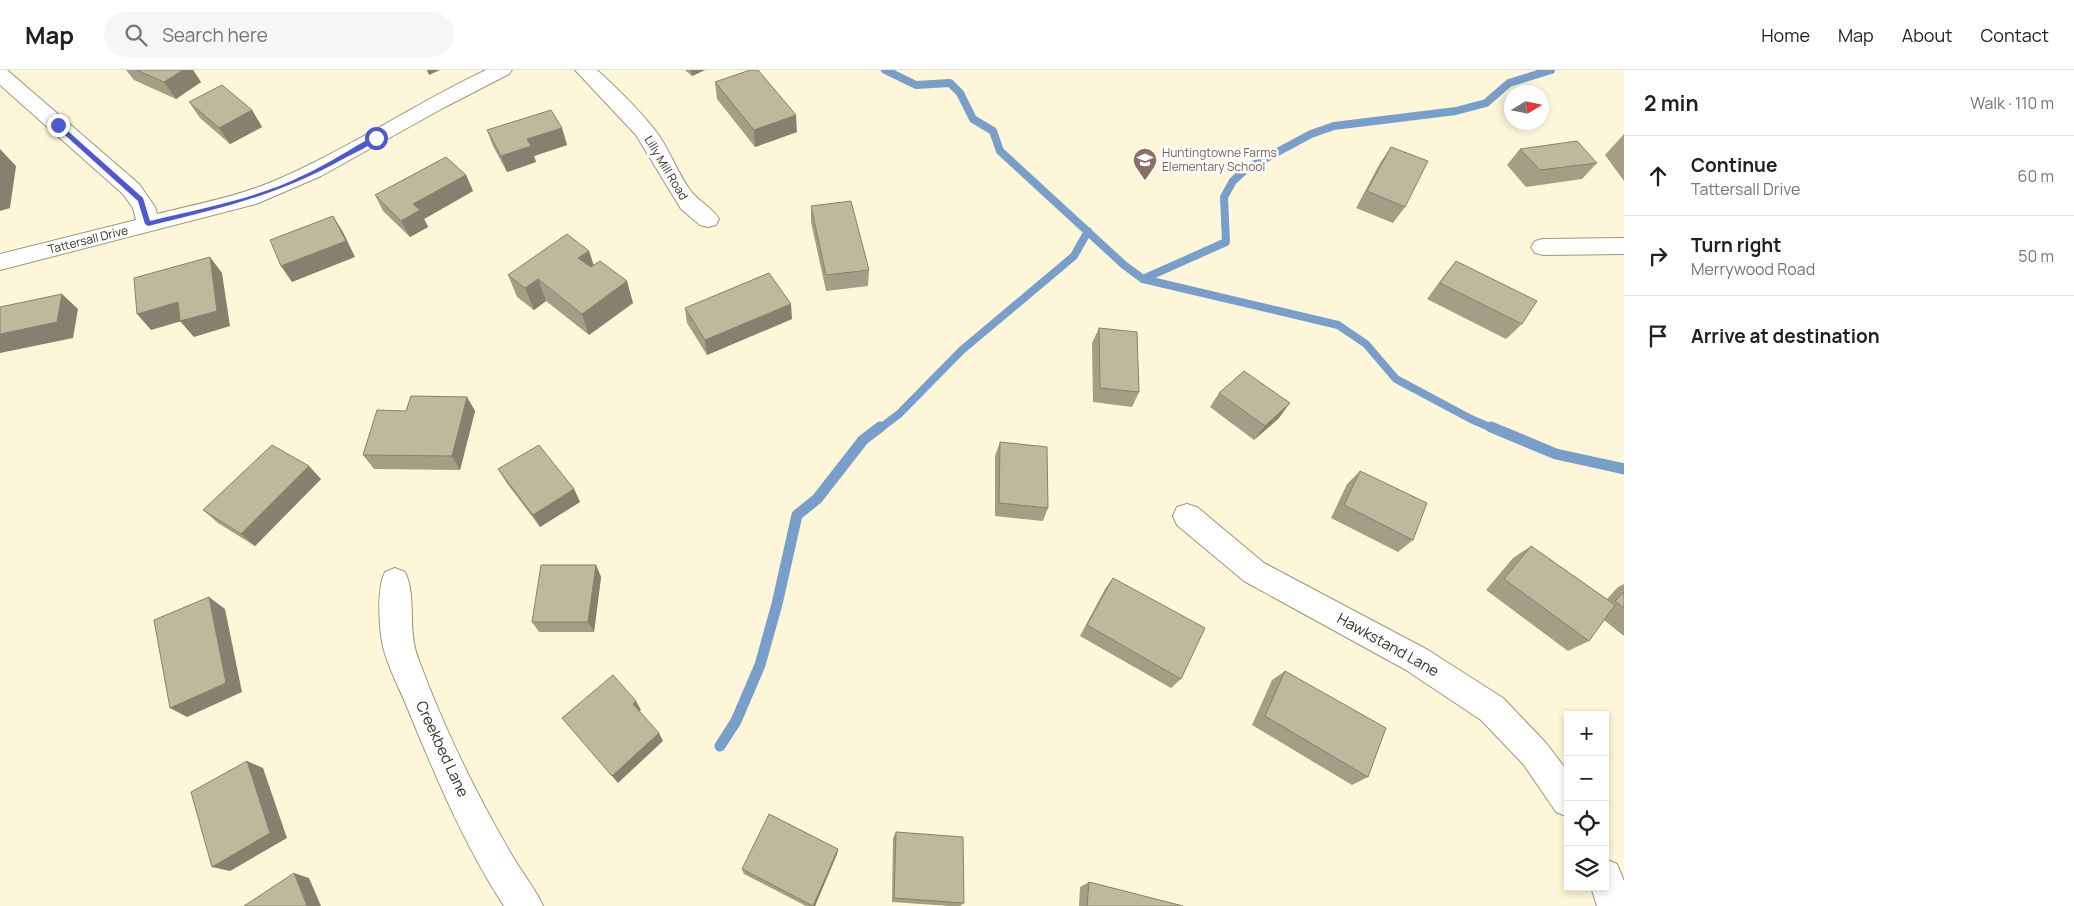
<!DOCTYPE html>
<meta charset="utf-8">
<style>
body{margin:0;font-family:Manrope,sans-serif;background:#f6f6f6;color:#202124}
.controls{position:absolute;right:15px;bottom:15px;display:grid;overflow:hidden;border-radius:0px;box-shadow:0 2px 8px #0003}
.controls button{width:45px;height:45px;display:grid;place-items:center;padding:0;border:0;border-bottom:1px solid #e0e0e0;background:#fff;color:#202124;font:25px sans-serif}
.compass{position:absolute;left:1504px;top:15px;width:45px;height:45px;border-radius:50%;background:#fff;box-shadow:0 2px 8px #0003;rotate:80deg}
.stop{position:absolute;width:15px;height:15px;margin:-11px;border:4px solid #4f59cf;border-radius:50%;background:#fff}
.stop.end{background:#4f59cf;border-color:#fff;box-shadow:0 1px 5px #0008}
.list{margin:0;padding:0;list-style:none}
h2{display:flex;justify-content:space-between;align-items:center;height:65px;margin:0;padding:0 20px;font-size:21px}
h2 small{font-size:16px;font-weight:400;color:#757577}
.list li{display:grid;grid-template-columns:32px 1fr auto;gap:15px;align-items:center;box-sizing:border-box;height:80px;padding:0 20px;border-top:1px solid #e0e0e0}
.list b{display:block;font-size:19px;white-space:nowrap}
.list p{margin:0;font-size:16px;white-space:nowrap;color:#757577}
.list em{font-size:16px;font-style:normal;color:#757577}
.icon{flex:none;width:28px;height:28px;fill:none;stroke:currentColor;stroke-width:2;stroke-linecap:round;stroke-linejoin:round}
.map{position:relative;flex:none;width:1624px;height:836px;overflow:hidden}
header{display:flex;align-items:center;gap:30px;box-sizing:border-box;height:70px;padding:0 25px;background:#fff;border-bottom:1px solid #e0e0e0}
header strong{font-size:24px}
nav{display:flex;gap:28px;margin-inline-start:auto;font-size:18px}
.search{width:350px;height:45px;background:#f6f6f6;display:flex;align-items:center;gap:12px;box-sizing:border-box;padding:0 18px;border-radius:28px;color:#757577;font-size:19px}
main{display:flex}
aside{flex:1;background:#fff}
.map>svg:first-child{display:block}
.lines{fill:none;stroke-linecap:round;stroke-linejoin:round}
.stream-far1{stroke:#779fca;stroke-width:8}
.stream{stroke:#779fca;stroke-width:11}
.street-casing{stroke:#9d967c;stroke-width:2}
.street{fill:#fff;fill-rule:evenodd}
.wall{fill:#a49e87}
.shaded-wall{fill:#86816e}
.building{fill:#bfb89d;stroke:#86816e}
.route{fill:#4f59cf}
.labels{text-anchor:middle;stroke-width:5;stroke-linejoin:round;paint-order:stroke}
.far-education-label{font-size:12px;fill:#785e54;stroke:#fff;text-anchor:start}
.far-street-label{font-size:12px;fill:#343126;stroke:#fff}
.street-label{font-size:15px;fill:#343126;stroke:#fff}
</style>
<header>
<strong>Map</strong>
<div class="search"><svg class="icon" aria-label="search" viewBox="0 0 24 24"><circle cx="10" cy="10" r="6"/><path d="M15 15l6 6"/></svg>Search here</div>
<nav><a>Home</a><a>Map</a><a>About</a><a>Contact</a></nav>
</header>
<main>
<div class="map">
<svg width="1624" height="836" viewBox="0 0 1624 836">
<rect width="100%" height="100%" fill="#fdf6d9"/>
<g class="lines">
<!-- stream-far1 -->
<path class="stream-far1" d="M885,0L916,15L950,13L960,23L973,49L993,61L1000,81L1124,195L1143,209L1338,255L1366,274L1396,309L1471,349L1494,359
M1143,209L1226,172L1224,127L1233,111L1246,99L1311,64L1334,56L1456,41L1486,33L1509,13L1551,0
M879,359L899,344L962,280L1074,186L1088,161"/>
<!-- stream -->
<path class="stream" d="M1491,357L1556,384L1624,399
M720,676L736,651L760,595L777,534L797,445L817,429L863,370L880,357"/>
<defs>
<path id="street" d="M0,0H7L139,114L155,137L157,144C196,134 236,127 274,111C347,80 414,34 486,0H512L509,4L445,37L321,106L256,134L0,200V184L136,150L133,138L123,124L0,15Z
M575,0H597C619,20 642,42 660,67C671,84 678,103 690,120C698,131 713,138 719,149L716,155L708,157L700,155L681,139L636,65Z
M1624,168V184L1543,185L1535,183L1531,177L1535,171L1543,169Z
M1187,434L1197,437L1264,493L1428,580L1503,628L1546,673L1568,702V747L1556,742L1524,695L1481,650L1406,600L1244,511L1177,455L1173,446L1177,437Z
M395,498L405,502C417,527 407,559 418,588C443,656 476,724 513,787C523,804 535,818 543,836H504C464,775 435,705 407,637C398,615 384,590 381,566C379,547 377,518 385,502Z
M1605,789L1617,794L1624,811V836H1597L1591,817H1605Z"/>
</defs>
<!-- street casing -->
<use href="#street" class="street-casing"/>
<!-- street -->
<use href="#street" class="street"/>
</g>
<!-- wall -->
<path class="wall" d="M126,0H193L201,12L176,29L134,10Z
M685,0H705L692,6Z
M715,12L797,62L755,77L717,29Z
M189,32L252,40L262,57L230,74L200,48Z
M562,58L567,75L534,86L536,92L507,102L493,76L487,60Z
M1624,64V111L1605,85Z
M1391,77L1405,137L1393,153L1356,138L1380,93Z
M1520,79L1597,93L1582,109L1526,117L1507,95Z
M466,105L473,121L424,149L428,157L410,167L383,141L375,125Z
M811,136L869,200L868,216L826,221L811,152Z
M589,181L594,196L633,233L589,265L546,231L534,240L517,227L508,205Z
M1456,191L1522,254L1506,269L1427,229L1443,207Z
M685,238L792,249L707,285L687,253Z
M1099,258L1139,322L1132,337L1093,332L1092,273Z
M1219,323L1279,348L1254,370L1210,337Z
M467,327L475,341L460,400L374,399L363,385L406,341Z
M1000,372L1048,438L1043,451L995,446V386Z
M498,399L574,419L580,432L540,457L506,412Z
M1360,401L1413,470L1398,482L1331,448L1347,414Z
M321,409L255,476L218,453L203,440Z
M1531,476L1607,529L1618,517L1624,514V566L1604,550L1589,571L1568,581L1486,520L1513,488Z
M596,495L601,507L594,562H539L532,552Z
M1113,508L1181,609L1171,618L1080,566L1105,519Z
M1285,601L1368,707L1352,715L1252,655L1272,610Z
M896,762L964,833L960,836H950L892,832L893,768Z
M838,779L837,784L815,836H806L744,804L742,799Z
M1089,812L1183,836H1079L1080,817Z"/>
<!-- shaded-wall -->
<path class="shaded-wall" d="M183,0H193L201,12L176,29L164,12Z
M427,0H440L429,5Z
M691,0H705L692,6Z
M252,40L262,57L230,74L219,58Z
M796,45L797,62L755,77L754,60Z
M562,58L567,75L534,86L536,92L507,102L501,86L527,69Z
M0,79L16,96L10,138L0,141Z
M466,105L473,121L424,149L428,157L410,167L401,151L413,134Z
M333,146L343,162L355,187L292,212L281,196Z
M589,181L596,203L578,188Z
M210,187L222,203L230,256L194,267L180,251Z
M538,209L546,231L534,240L525,218Z
M627,211L633,233L589,265L582,244Z
M62,224L78,239L73,268L0,283V264Z
M178,232L192,248L151,260L137,244Z
M791,234L792,249L707,285L705,270Z
M467,327L475,341L460,400L452,386Z
M1290,333L1279,348L1254,370L1265,356Z
M309,396L321,409L255,476L241,464Z
M574,419L580,432L540,457L533,445Z
M596,495L601,507L594,562L588,552Z
M209,527L225,539L242,622L187,647L170,638Z
M636,631L641,640L638,643L633,634Z
M659,663L663,671L618,713L612,706Z
M247,691L263,698L287,768L230,801L212,797Z
M838,779L837,784L815,836H813Z
M294,803L309,808L321,836H307Z"/>
<!-- building -->
<path class="building" d="M136,0H183L164,12Z
M750,0H758L796,45L754,60L715,12Z
M222,15L252,40L219,58L189,32Z
M551,40L562,58L527,69L531,76L501,86L487,60Z
M1577,71L1597,93L1540,100L1520,79Z
M1391,77L1428,91L1405,137L1367,121Z
M446,87L466,105L413,134L420,140L401,151L375,125Z
M851,131L869,200L826,205L811,136Z
M333,146L346,171L281,196L270,170Z
M567,164L589,181L578,188L591,197L600,191L627,211L582,244L538,209L525,218L508,205Z
M210,187L217,241L180,251L178,232L137,244L134,208Z
M1456,191L1537,231L1522,254L1440,213Z
M769,203L791,234L705,270L685,238Z
M62,224L57,252L0,264V237Z
M1099,258L1137,262L1139,322L1100,318Z
M1244,301L1290,333L1265,356L1219,323Z
M411,326L467,327L452,386L363,385L377,340L406,341Z
M1000,372L1047,377L1048,438L999,433Z
M272,375L309,396L241,464L203,440Z
M539,375L574,419L533,445L498,399Z
M1360,401L1427,433L1413,470L1344,435Z
M1531,476L1615,535L1589,571L1504,509Z
M541,495H596L588,552H532Z
M1113,508L1205,558L1181,609L1087,555Z
M1624,522V538L1615,531Z
M209,527L226,613L170,638L154,550Z
M1285,601L1386,658L1368,707L1265,646Z
M613,605L636,631L633,634L659,663L612,706L562,648Z
M247,691L270,763L212,797L191,722Z
M769,744L838,779L813,836L742,799Z
M896,762L963,767L964,833L894,828Z
M294,803L307,836H244Z
M1089,812L1183,836H1087Z"/>
<!-- route -->
<path class="route" d="M56,54H60L143,128L150,151C202,138 256,129 304,105C328,94 350,79 374,66L379,68C369,77 354,83 343,89C277,126 220,138 148,156L145,154L138,131L56,57Z"/>
<!-- icons -->
<defs>
<symbol id="school-pin" viewBox="-11 -11 22 30"><path d="M0 17L-7.5 6A9.5 9.5 0 1 1 7.5 6Z" fill="#8d6e63" stroke="#fff"/><path d="M0-5L7-2L0 1L-7-2ZM-4 1L0 2.5L4 1V4Q0 6-4 4Z" fill="#fff"/></symbol>
</defs>
<g fill-rule="evenodd">
<use href="#school-pin" x="1131" y="76" width="28" height="38"/>
</g>
<g class="labels">
<!-- far-education labels -->
<g class="far-education-label">
<text x="1162" y="87">Huntingtowne Farms<tspan x="1162" dy="14">Elementary School</tspan></text>
</g>
<!-- far-street labels -->
<g class="far-street-label">
<text transform="translate(666 98) rotate(59)" y="4">Lilly Mill Road</text>
<text transform="translate(88 170) rotate(-14)" y="4">Tattersall Drive</text>
</g>
<!-- street labels -->
<g class="street-label">
<text transform="translate(1388 575) rotate(29)" y="5">Hawkstand Lane</text>
<text transform="translate(442 679) rotate(65)" y="5">Creekbed Lane</text>
</g>
</g>
</svg>
<div class="controls">
<button>+</button>
<button>−</button>
<button><svg class="icon" aria-label="locate" viewBox="0 0 24 24"><circle cx="12" cy="12" r="6"/><path d="M12 2v4M12 18v4M2 12h4M18 12h4"/></svg></button>
<button><svg class="icon" aria-label="layers" viewBox="0 0 24 24"><path d="M12 4l9 5-9 5-9-5zM3 14l9 5 9-5"/></svg></button>
</div>
<svg class="compass" viewBox="-18 -18 36 36"><path d="M0-13l5 13h-10z" fill="#e53935"/><path d="M0 13l5-13h-10z" fill="#757577"/></svg>
<div class="stop" style="left:376px;top:68px"></div>
<div class="stop end" style="left:58px;top:55px"></div>
</div>
<aside>
<h2>2 min<small>Walk · 110 m</small></h2>
<ul class="list">
<li><svg class="icon" aria-label="ahead" viewBox="0 0 24 24"><path d="M12 20V5M6 11l6-6 6 6"/></svg><div><b>Continue</b><p>Tattersall Drive</p></div><em>60 m</em></li>
<li><svg class="icon" aria-label="right" viewBox="0 0 24 24"><path d="M7 20v-9h11M14 6l5 5-5 5"/></svg><div><b>Turn right</b><p>Merrywood Road</p></div><em>50 m</em></li>
<li><svg class="icon" aria-label="arrive" viewBox="0 0 24 24"><path d="M6 21V4h12l-3 4 3 4H6"/></svg><div><b>Arrive at destination</b></div></li>
</ul>
</aside>
</main>
